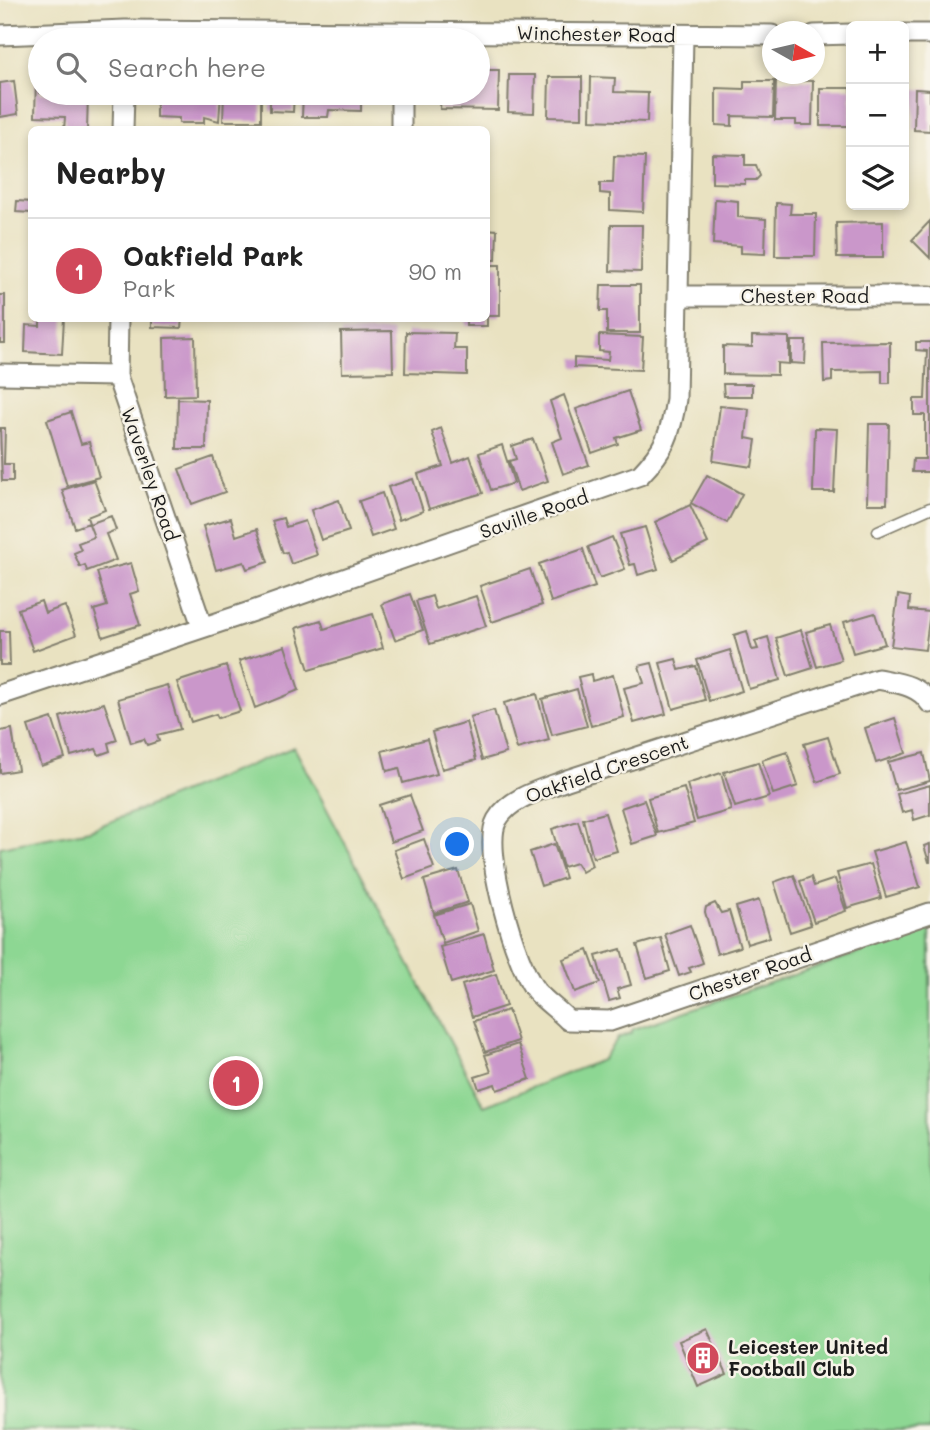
<!DOCTYPE html>
<meta charset="utf-8">
<style>
body{margin:0;font-family:Mali,sans-serif;background:#f6f6f6;color:#222}
.controls{position:absolute;right:21px;top:21px;display:grid;overflow:hidden;border-radius:10px;box-shadow:0 4px 10px #0003}
.controls button{width:63px;height:63px;display:grid;place-items:center;padding:0;border:0;border-bottom:2px solid #e0e0e0;background:#fff;color:#222;font:35px sans-serif}
.compass{position:absolute;left:762px;top:21px;width:63px;height:63px;border-radius:50%;background:#fff;box-shadow:0 4px 10px #0003;rotate:98deg}
.you{position:absolute;left:458px;top:845px;width:24px;height:24px;margin:-18px;border:5px solid #fff;border-radius:50%;background:#1a73e8;box-shadow:0 0 0 10px #1a73e833}
.badge{display:grid;place-items:center;width:46px;height:46px;border-radius:50%;background:#d1495b;color:#fff;font-size:23px;font-weight:700}
.pin{position:absolute;translate:-50% -50%;border:4px solid #fff;box-shadow:0 2px 7px #0006}
.list{margin:0;padding:0;list-style:none}
h2{display:flex;justify-content:space-between;align-items:center;height:91px;margin:0;padding:0 28px;font-size:30px}
h2 small{font-size:23px;font-weight:400;color:#767676}
.list li{display:grid;grid-template-columns:46px 1fr auto;gap:21px;align-items:center;box-sizing:border-box;height:105px;padding:0 28px;border-top:2px solid #e0e0e0}
.list b{display:block;font-size:26px;white-space:nowrap}
.list p{margin:0;font-size:23px;white-space:nowrap;color:#767676}
.list em{font-size:23px;font-style:normal;color:#767676}
.icon{flex:none;width:38px;height:38px;fill:none;stroke:currentColor;stroke-width:2;stroke-linecap:round;stroke-linejoin:round}
.map{position:relative;flex:none;width:930px;height:1430px;overflow:hidden}
.search{position:absolute;background:#fff;box-shadow:0 4px 10px #0003;left:28px;top:28px;width:462px;height:77px;display:flex;align-items:center;gap:18px;box-sizing:border-box;padding:0 24px;border-radius:38px;color:#767676;font-size:26px}
.panel{position:absolute;background:#fff;box-shadow:0 4px 10px #0003;left:28px;top:126px;width:462px;height:196px;border-radius:10px}
.map>svg:first-child{display:block}
.green{fill:#8dd793;stroke:#547a58;stroke-width:2}
.building{fill:#ca97ca}
.lines{fill:none;stroke-linecap:round;stroke-linejoin:round}
.service-casing{stroke:#827f6e;stroke-width:13}
.minor-casing{stroke:#827f6e;stroke-width:23}
.service{stroke:#fff;stroke-width:10}
.minor{stroke:#fff;stroke-width:19}
.labels{text-anchor:middle;stroke-width:5;stroke-linejoin:round;paint-order:stroke}
.street-label{font-size:19px;fill:#1c1c1c;stroke:#f7f3e8}
.poi-label{font-size:19px;font-weight:bold;fill:#1c1c1c;stroke:#f7f3e8;text-anchor:start}
</style>
<div class="map">
<svg width="930" height="1430" viewBox="0 0 930 1430">
<rect width="100%" height="100%" fill="#f7f3e8"/>
<filter id="ink" filterUnits="userSpaceOnUse"><feTurbulence type="fractalNoise" baseFrequency=".0143" numOctaves="2"/><feDisplacementMap in="SourceGraphic" scale="14" xChannelSelector="R" yChannelSelector="G"/><feConvolveMatrix kernelMatrix="1 2 1 2 8 2 1 2 1" color-interpolation-filters="sRGB"/></filter>
<filter id="wash" filterUnits="userSpaceOnUse"><feTurbulence type="fractalNoise" baseFrequency=".00686" numOctaves="4" result="noise"/><feDisplacementMap in="SourceGraphic" scale="28" xChannelSelector="R" yChannelSelector="G"/><feGaussianBlur stdDeviation="1.57" result="paint"/><feColorMatrix in="noise" values="0 0 0 0 0 0 0 0 0 0 0 0 0 0 0 0 0 1.4 0 .05"/><feComposite in="paint" operator="in"/></filter>
<g filter="url(#wash)">
<rect width="100%" height="100%" fill="#e9e2c1"/>
<!-- green -->
<path class="green" d="M294,747L484,1106L602,1060L618,1038L631,1033L633,1029L930,929V1430H0V847L90,830Z"/>
<g id="blocks">
<!-- building -->
<path class="building" d="M478,70H499L498,110L440,109L441,93H478Z
M509,75H535L534,113L508,112Z
M549,77H582V118L548,117Z
M591,77L615,78L614,92L648,93L647,122L590,120Z
M36,78H40V93H88L87,130H64L65,117L35,116Z
M776,80L813,81L812,125H796V120H775Z
M14,81L18,114L0,117V83Z
M744,81H774L773,117L732,116V126L716,125V88L744,89Z
M820,88H851V126H820Z
M915,89L930,90V131L914,130Z
M156,93H221L219,121L204,117V123H179V118L156,117Z
M224,93H261V121H223Z
M270,93H294L293,112L270,111Z
M303,93H361V111L329,110L328,117H302Z
M712,154L745,155V165H756L760,176L756,180H745V184L712,183Z
M614,156L645,157L643,212L610,210V194L600,193V183H613Z
M715,199L738,201V217L766,219L765,254L741,253V246L713,244Z
M17,201L32,202V213L16,212Z
M776,203L791,204L790,214H816L815,256H775Z
M930,221V258L912,240Z
M883,222V258H837L836,223Z
M611,225H642L641,272L610,271Z
M486,229L497,230L496,260H486Z
M486,265H500V316H486Z
M601,285H640V333H607V311H600Z
M0,295H5V343H0Z
M40,318H64L62,354L25,352L26,325L40,326Z
M152,318H182L181,328L152,327Z
M466,318H487V326H466Z
M392,331L393,372L342,373L341,332Z
M406,332L455,333L454,349H467V375L405,373Z
M599,335L643,337L641,370L574,367V358L608,360L609,352L599,351Z
M752,336L789,337V364L777,363V375L723,374V346L752,347Z
M195,337L196,395L165,396L164,338Z
M791,341H806L805,364L791,363Z
M890,342V383H882V371L832,372V381L824,382L823,343Z
M916,342H930V472H912L913,459H925V415H914V399H925L927,351L916,350Z
M723,384H752V396H724Z
M628,391L641,430L616,438L618,444L592,453L576,409Z
M564,395L589,465L563,474L552,442L562,438L550,401Z
M178,399L207,400L206,449H177Z
M720,406L749,409L746,438L756,440L752,467L713,461Z
M71,412L81,444L89,442L99,477L67,486L47,420Z
M869,424H889L887,504H867Z
M0,428H5L4,464H13V481H2Z
M441,428L453,463L470,456L483,493L429,509L418,474L443,466L432,432Z
M815,428L837,429L834,492H813Z
M533,439L548,481L519,491L509,461L516,459L512,446Z
M502,445L514,483L491,490L479,453Z
M213,457L225,492L192,504L179,469Z
M707,475L742,494L727,523L691,503Z
M413,479L423,511L399,520L388,487Z
M94,480L105,510L87,517L89,523L75,528L62,490Z
M382,493L394,529L371,537L359,501Z
M339,500L349,531L321,540L311,510Z
M690,505L708,543L673,560L655,522Z
M111,516L116,530L106,534L116,560L87,571L85,565L80,567L74,553L81,550L78,543L94,537L89,524Z
M231,518L236,536L257,529L268,562L247,569L244,562L216,570L203,526Z
M283,518L286,527L305,521L317,555L291,564L287,552L283,553L272,521Z
M645,527L658,569L638,575L635,564L630,565L620,534Z
M612,537L625,569L600,578L588,547Z
M583,549L595,587L551,602L539,564Z
M131,563L139,591L130,594L140,625L103,637L94,610L107,606L97,572Z
M530,569L542,605L492,622L480,586Z
M410,594L423,630L395,640L382,604Z
M898,595L910,597L909,610L930,612L925,650L891,646Z
M432,596L436,609L476,596L486,626L430,644L416,601Z
M41,601L45,613L65,606L76,635L33,651L18,609Z
M875,613L885,644L853,653L844,622Z
M373,614L383,648L309,670L296,628L321,620L324,629Z
M830,625L841,660L817,667L806,632Z
M801,630L813,668L788,676L776,638Z
M0,631H9L10,665H0Z
M747,631L752,650L758,649L755,641L768,637L780,680L749,689L734,635Z
M285,646L299,690L255,708L239,661Z
M730,650L742,691L709,701L697,660Z
M676,659L679,670L696,666L705,700L673,709L660,663Z
M652,663L666,714L634,723L624,688L644,683L639,666Z
M226,666L240,711L218,718L216,714L191,722L177,682Z
M591,674L592,681L613,675L624,717L591,726L578,677Z
M167,685L180,729L157,735L159,741L147,745L144,739L131,743L118,699Z
M577,689L587,726L552,735L542,699Z
M537,694L549,740L517,749L504,703Z
M104,703L117,740L108,743L110,751L99,755L96,749L71,756L60,717Z
M494,710L506,753L482,760L470,717Z
M52,718L65,758L41,766L28,726Z
M895,718L906,753L876,763L865,728Z
M466,722L476,760L442,769L432,732Z
M12,729L18,770L0,773V731Z
M828,737L840,774L817,782L804,744Z
M427,739L437,774L403,783L399,768L387,771L382,751Z
M787,752L798,786L773,794L762,760Z
M924,753L930,781L896,790L888,762Z
M758,762L769,797L735,807L724,772Z
M721,773L731,810L697,820L687,784Z
M930,785V815L914,820L912,810L902,813L897,794Z
M684,788L694,823L658,833L648,798Z
M410,795L423,831L391,842L379,805Z
M644,800L657,836L632,844L621,808Z
M605,813L617,851L593,858L583,819Z
M578,821L592,866L582,872L576,863L563,867L552,829Z
M424,839L434,868L404,879L394,850Z
M906,842L920,887L886,897L872,852Z
M554,844L565,878L541,886L530,852Z
M930,844V862H929L924,846Z
M871,864L881,898L847,908L837,873Z
M458,870L468,902L434,913L424,880Z
M794,875L811,925L790,932L774,882Z
M811,877L814,886L835,879L846,911L814,922L800,881Z
M759,900L770,937L747,944L736,907Z
M715,903L721,913L729,911L740,947L717,954L705,912L706,907Z
M470,904L478,931L443,943L434,915Z
M690,925L703,963L689,968L691,972L679,976L665,934Z
M484,934L494,970L451,983L440,947Z
M661,938L670,971L647,978L637,945Z
M621,949L631,985L617,989L620,998L609,1001L596,956Z
M588,950L600,983L575,992L563,959Z
M496,974L506,1006L472,1017L462,985Z
M508,1010L518,1041L485,1052L474,1021Z
M518,1044L530,1079L497,1090L495,1084L479,1089L475,1077L491,1072L485,1055Z
M707,1329L727,1374L698,1387L679,1341Z"/>
</g>
</g>
<g filter="url(#ink)">
<use href="#blocks" fill-opacity="0" stroke="#827f6e" stroke-width="2"/>
<g class="lines">
<defs>
<path id="service" d="M878,531L930,508"/>
<path id="minor" d="M904,34H930
M0,35L125,30L772,35
M814,35L851,34
M123,130L124,93
M401,130V93
M679,296H930
M118,318L117,376L202,626
M0,374L117,376
M0,695L253,611L640,475C665,449 671,434 676,399L683,35
M930,703C919,685 897,683 878,679L567,780C544,789 510,797 497,820C481,848 516,966 536,991C545,1001 558,1010 568,1020L610,1021L930,913"/>
</defs>
<!-- service casing -->
<use href="#service" class="service-casing"/>
<!-- minor casing -->
<use href="#minor" class="minor-casing"/>
<!-- service -->
<use href="#service" class="service"/>
<!-- minor -->
<use href="#minor" class="minor"/>
</g>
</g>
<!-- icons -->
<defs>
<symbol id="building-disc" viewBox="-11 -11 22 22"><circle r="9.5" fill="#d1495b" stroke="#f7f3e8"/><path d="M-4-6H4V6H1V3H-1V6H-4ZM-2.5-4.3h1.7v1.8h-1.7ZM.8-4.3h1.7v1.8H.8ZM-2.5-1h1.7V.8h-1.7ZM.8-1h1.7V.8H.8Z" fill="#fff"/></symbol>
</defs>
<g fill-rule="evenodd">
<use href="#building-disc" x="684" y="1339" width="38" height="38"/>
</g>
<g class="labels">
<!-- street labels -->
<g class="street-label">
<text transform="translate(596 34) rotate(1)" y="7">Winchester Road</text>
<text x="805" y="303">Chester Road</text>
<text transform="translate(150 474) rotate(71)" y="7">Waverley Road</text>
<text transform="translate(534 514) rotate(-19)" y="7">Saville Road</text>
<text transform="translate(607 769) rotate(-19)" y="7">Oakfield Crescent</text>
<text transform="translate(750 974) rotate(-19)" y="7">Chester Road</text>
</g>
<!-- poi labels -->
<g class="poi-label">
<text x="728" y="1354">Leicester United<tspan x="728" dy="22">Football Club</tspan></text>
</g>
</g>
</svg>
<div class="controls">
<button>+</button>
<button>−</button>
<button><svg class="icon" aria-label="layers" viewBox="0 0 24 24"><path d="M12 4l9 5-9 5-9-5zM3 14l9 5 9-5"/></svg></button>
</div>
<svg class="compass" viewBox="-18 -18 36 36"><path d="M0-13l5 13h-10z" fill="#e53935"/><path d="M0 13l5-13h-10z" fill="#767676"/></svg>
<div class="you"></div>
<div class="pin badge" style="left:236px;top:1083px">1</div>
<div class="search"><svg class="icon" aria-label="search" viewBox="0 0 24 24"><circle cx="10" cy="10" r="6"/><path d="M15 15l6 6"/></svg>Search here</div>
<section class="panel">
<h2>Nearby<small></small></h2>
<ul class="list">
<li><span class="badge">1</span><div><b>Oakfield Park</b><p>Park</p></div><em>90 m</em></li>
</ul>
</section>
</div>
